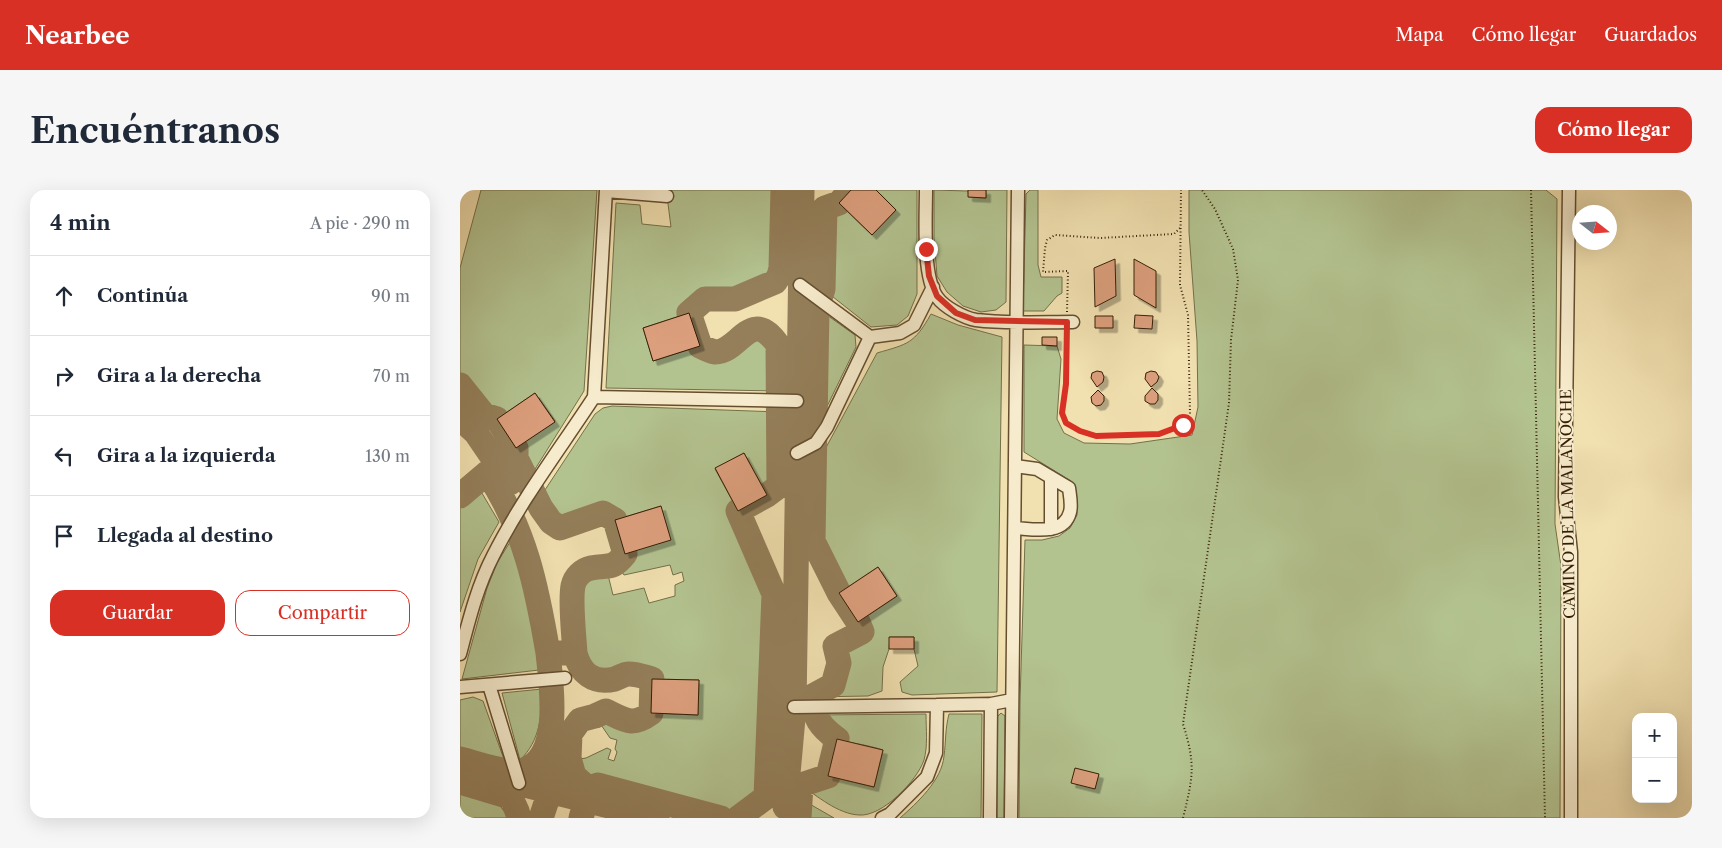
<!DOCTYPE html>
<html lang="es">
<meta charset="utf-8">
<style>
body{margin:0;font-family:"Libre Caslon Text",serif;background:#f6f6f7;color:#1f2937}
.controls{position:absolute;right:15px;bottom:15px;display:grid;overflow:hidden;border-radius:10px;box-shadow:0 5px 20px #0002}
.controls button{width:45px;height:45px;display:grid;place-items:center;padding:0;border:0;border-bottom:1px solid #e0e1e3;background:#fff;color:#1f2937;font:25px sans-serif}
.compass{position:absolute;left:1112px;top:15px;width:45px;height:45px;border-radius:50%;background:#fff;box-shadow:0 5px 20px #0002;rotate:107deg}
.stop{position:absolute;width:15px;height:15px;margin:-11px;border:4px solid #d93025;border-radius:50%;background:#fff}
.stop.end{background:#d93025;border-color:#fff;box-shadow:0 1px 5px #0008}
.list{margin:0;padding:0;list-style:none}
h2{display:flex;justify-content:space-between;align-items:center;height:65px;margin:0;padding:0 20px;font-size:21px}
h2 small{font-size:16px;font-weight:400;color:#747a83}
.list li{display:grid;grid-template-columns:32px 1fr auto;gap:15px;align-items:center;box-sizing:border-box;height:80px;padding:0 20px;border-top:1px solid #e0e1e3}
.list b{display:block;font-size:19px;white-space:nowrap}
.list em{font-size:16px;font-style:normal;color:#747a83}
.actions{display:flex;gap:10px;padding:15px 20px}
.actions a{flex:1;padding:11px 0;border:1px solid #d93025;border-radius:15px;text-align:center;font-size:18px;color:#d93025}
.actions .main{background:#d93025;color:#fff}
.icon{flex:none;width:28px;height:28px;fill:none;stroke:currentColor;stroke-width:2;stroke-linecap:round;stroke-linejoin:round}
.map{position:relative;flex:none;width:1232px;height:628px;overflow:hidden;border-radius:15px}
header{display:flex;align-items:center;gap:30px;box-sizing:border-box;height:70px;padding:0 25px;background:#d93025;color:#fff}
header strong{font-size:24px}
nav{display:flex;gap:28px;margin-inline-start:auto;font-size:18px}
.intro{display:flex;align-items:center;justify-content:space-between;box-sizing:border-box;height:120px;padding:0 30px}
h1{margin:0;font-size:35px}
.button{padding:12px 22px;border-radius:15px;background:#d93025;color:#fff;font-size:18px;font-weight:700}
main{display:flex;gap:30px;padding:0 30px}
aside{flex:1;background:#fff;border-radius:15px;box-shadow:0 5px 20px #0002}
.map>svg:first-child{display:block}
.green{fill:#b3c390;stroke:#74704a}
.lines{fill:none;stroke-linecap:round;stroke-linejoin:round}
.taxiway{stroke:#947f5a;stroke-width:25}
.building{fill:#dc9f7d;stroke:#361e05;filter:url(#shadow)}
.minor-casing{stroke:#654e30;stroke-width:15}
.path{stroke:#361e05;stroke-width:2;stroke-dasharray:1 2.5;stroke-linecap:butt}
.minor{stroke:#f6ebcc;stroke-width:12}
.route{stroke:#d93025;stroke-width:6}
.labels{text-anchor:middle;stroke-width:4;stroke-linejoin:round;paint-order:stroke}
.street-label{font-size:15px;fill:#361e05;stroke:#f6ebcc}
</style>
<header>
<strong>Nearbee</strong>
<nav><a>Mapa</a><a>Cómo llegar</a><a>Guardados</a></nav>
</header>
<div class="intro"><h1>Encuéntranos</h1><a class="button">Cómo llegar</a></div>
<main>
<aside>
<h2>4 min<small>A pie · 290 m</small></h2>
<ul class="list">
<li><svg class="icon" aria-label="ahead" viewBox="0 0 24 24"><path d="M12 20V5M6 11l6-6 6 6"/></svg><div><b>Continúa</b></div><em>90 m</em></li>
<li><svg class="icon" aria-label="right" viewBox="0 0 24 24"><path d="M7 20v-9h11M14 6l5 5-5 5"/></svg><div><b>Gira a la derecha</b></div><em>70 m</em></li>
<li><svg class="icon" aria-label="left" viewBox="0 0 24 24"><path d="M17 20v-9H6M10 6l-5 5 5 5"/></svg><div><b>Gira a la izquierda</b></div><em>130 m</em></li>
<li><svg class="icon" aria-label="arrive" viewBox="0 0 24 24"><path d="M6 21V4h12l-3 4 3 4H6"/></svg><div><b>Llegada al destino</b></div></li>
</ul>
<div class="actions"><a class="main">Guardar</a><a>Compartir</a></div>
</aside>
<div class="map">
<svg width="1232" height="628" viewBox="0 0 1232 628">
<defs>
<filter id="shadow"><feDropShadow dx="4.5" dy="4.5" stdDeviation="0" flood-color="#0004"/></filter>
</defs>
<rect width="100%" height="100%" fill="#f1e0b0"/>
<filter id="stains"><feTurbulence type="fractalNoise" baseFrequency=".004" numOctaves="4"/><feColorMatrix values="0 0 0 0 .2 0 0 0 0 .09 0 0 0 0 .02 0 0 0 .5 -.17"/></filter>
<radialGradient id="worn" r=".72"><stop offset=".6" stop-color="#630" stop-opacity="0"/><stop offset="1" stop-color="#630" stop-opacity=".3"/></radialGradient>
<!-- green -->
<path class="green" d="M21,0H137L124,201L67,292L56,268V258L95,231L75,203L37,229L24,225L0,195V78Z
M186,0H323L321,78L319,86L315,92L275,109H245L229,123L183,138L193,171L240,156L256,162L273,155L286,142L294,140L302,141L312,147L318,155L319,201L146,198L156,13L180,15L182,34L211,37L207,6Z
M416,0H457V104L448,126L437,135L411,137L363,99L365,18L379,13L412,45L436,20Z
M474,0L508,1L509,7L526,8V0H547L546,112L536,120L521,122L503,116L487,102L477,86L474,47Z
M570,0H578V75L581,87H602V103L597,106L584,121H563L566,4Z
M729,0H1086L1097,9L1095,334L1101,376L1100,628H559L560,511L565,350H582L599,346L610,338L617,325L616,303L611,291L564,262V155L597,156L601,169L597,229L604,243L624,253L670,254L732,245L738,217L737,151L729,42Z
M357,118L395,145L396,157L356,239Z
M471,124L498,135L542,147L537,502L452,505L442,502L440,492L458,476L454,459V447H430L429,459L423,477L422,501L408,506L351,507L373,495L379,473L375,456L402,442L398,432L437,406L418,377L379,403L353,351L355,278L417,163C448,154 454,154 471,124Z
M152,216L319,222V296L307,305L284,263L255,279L278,321L314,404L306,607L278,628H261L138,595C125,588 120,583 119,569L126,568L147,558L151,560L148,569L154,571L157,562L155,559L157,550L150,548L135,526L146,521L166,531H181L191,523L238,525L239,490L192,489L179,485L168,484L153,489L140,490L126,485L117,474L115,463L113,396L118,385L130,378L146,377L153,405L184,398L189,413L215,406V395L224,391L222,382L213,385L210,375L164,385L157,374L201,316L155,330L143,323L100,338C87,329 81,321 81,306L135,224L143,218Z
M16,293L39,332L18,369L0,422V306Z
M50,352L73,422L79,480L2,489L27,398L37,373Z
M82,499C82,525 80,551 60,570L42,503Z
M13,507L23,511L45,572L0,559V510Z
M541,523L545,526L544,628H537V527Z
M466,524C466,539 468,556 464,570C457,591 422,627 399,625C378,624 357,606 341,595L368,586L414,597L423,560C390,549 376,558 354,525Z
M489,524H522L521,628H440C457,613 482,590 484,566C486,551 485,539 489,524Z
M0,601C20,606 39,607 48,628H0Z
M341,609L374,628H339Z"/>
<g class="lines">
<!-- taxiway -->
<path class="taxiway" d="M0,195L24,225L37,229L56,258V268L81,318L91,332L100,338L143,323L155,330L165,364C151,381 149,374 131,378C122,380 115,387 113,396C110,412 114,446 115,463H88C77,398 65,338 27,283L0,306
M0,228L16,243L50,293
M0,569C17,573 47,585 64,580C103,567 91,493 88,463H115C120,483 133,494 155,489C160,487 164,484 169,484C177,484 185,487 192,489L191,523C172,537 165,530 146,521L135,526L120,530L110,544L109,568L114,586L129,599L121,628
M37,588L197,628
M0,592L47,606C54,612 57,619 59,628
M125,614L129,599L138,595L261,628
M325,617L334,517L342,0
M81,628L90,601L101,548
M278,628L306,607L314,404L278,321L307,305L319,296L318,155C291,115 279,163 255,162C250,161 244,158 240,156L229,123L245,109H275L315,92L319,86L321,78L323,0
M339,628L341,595L368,586L377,549C359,536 355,528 351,507L373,495L379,473L375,456L402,442L398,432L379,403L353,351L357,118L363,99L365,18L379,13L391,0"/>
</g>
<!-- building -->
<path class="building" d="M391,0H416L436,20L412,45L379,13Z
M508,0H526V8L508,7Z
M655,69L656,106L635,117L634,78Z
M674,69L696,81V118L674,105Z
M229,123L240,156L193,171L183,138Z
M675,125L693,126L692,139L674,138Z
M635,126H653V138H635Z
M582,147H597V156L582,155Z
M637,181L642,182L644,187L643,192L637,197L631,188L632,183Z
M691,181L696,182L699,187L697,192L691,197L685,189L686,183Z
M692,198L698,204V210L695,214H690L685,211V206Z
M638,200L644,206V211L641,215L636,216L632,213L631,207Z
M75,203L95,232L56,258L37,229Z
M284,263L307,305L278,321L255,278Z
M201,316L211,350L165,364L155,330Z
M418,377L437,406L398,432L379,403Z
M429,447H454V459H429Z
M192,489L239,490L238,525L191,523Z
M377,549L423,560L414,597L368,586Z
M615,578L639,584L635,599L611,593Z"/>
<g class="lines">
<defs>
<path id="minor" d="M466,0C466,26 462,86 477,107C484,117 504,128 516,130C547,134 582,132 613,132
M1109,0L1105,307L1111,362V628
M146,1L207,6
M340,95L410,147L440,143L454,135L473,97
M134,207L146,0
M337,263L356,253L367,237L410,147
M555,338C573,339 604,346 610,322C612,315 610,306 609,298L577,279L555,276
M591,339V287
M0,464C9,430 17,397 33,366C61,310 100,259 134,207L337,211
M29,495L59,593
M0,497L105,488
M477,515L531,514
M334,517L477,515L476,563L467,587L430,624L422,628
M530,628L531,514L552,510
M551,628L558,0"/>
</defs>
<!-- minor casing -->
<use href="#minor" class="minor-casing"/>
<!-- path -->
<path class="path" d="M1071,0L1085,628
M607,122L608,81L583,82L585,58L587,50L595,45L640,48L714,44L721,37
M607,142L606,194L602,223L606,233L620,241L636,246L699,245L723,235L730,224L728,125L720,95L721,0
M723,628C733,587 736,575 723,534L769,213L771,150L778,90L773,59L755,19L742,0"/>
<!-- minor -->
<use href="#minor" class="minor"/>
</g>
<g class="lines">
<!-- route -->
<path class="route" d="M466,59L469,86L477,106L496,123L515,130L607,132L606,194L602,223L606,233L620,241L636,246L699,244L723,235"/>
</g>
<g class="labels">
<!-- street labels -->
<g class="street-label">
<text transform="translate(1108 314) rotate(-91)" y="5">CAMINO DE LA MALANOCHE</text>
</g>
</g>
<rect width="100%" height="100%" filter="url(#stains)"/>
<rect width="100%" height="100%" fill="url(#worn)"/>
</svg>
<div class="controls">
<button>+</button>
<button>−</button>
</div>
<svg class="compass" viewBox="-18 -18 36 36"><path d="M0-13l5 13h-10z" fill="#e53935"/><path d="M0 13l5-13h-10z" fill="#747a83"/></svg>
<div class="stop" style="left:723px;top:235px"></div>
<div class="stop end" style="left:466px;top:59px"></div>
</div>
</main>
